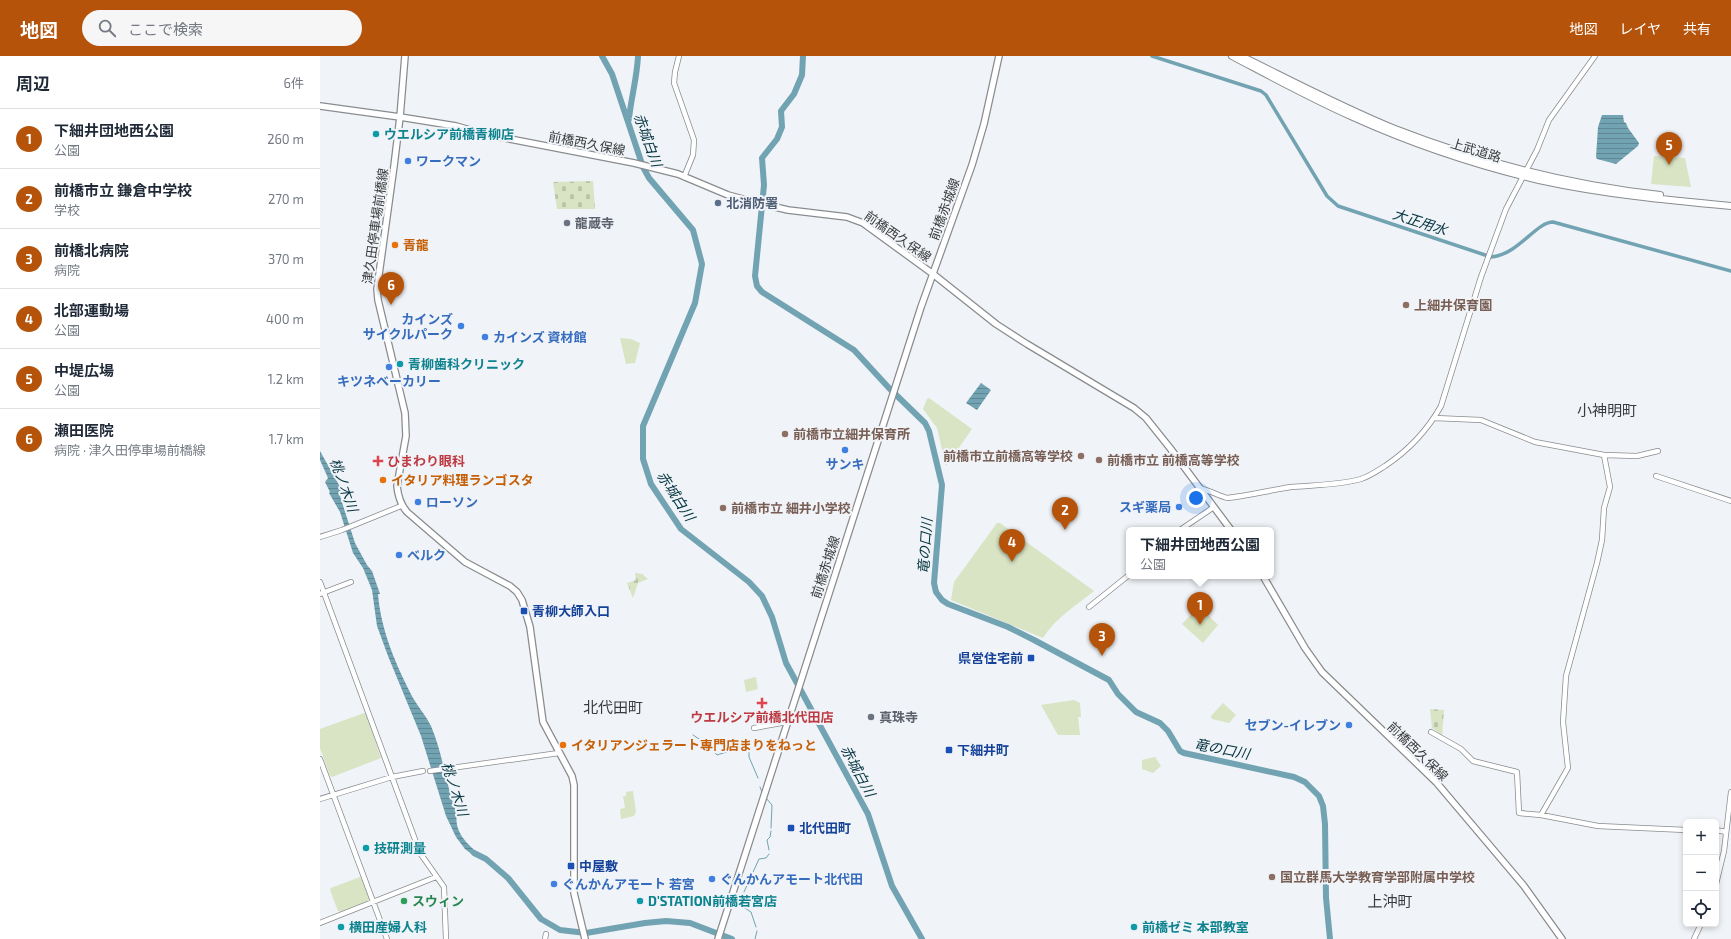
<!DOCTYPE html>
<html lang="ja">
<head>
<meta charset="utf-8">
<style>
  body { margin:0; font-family:"Exo 2","Noto Sans JP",sans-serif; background:#f6f6f7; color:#1f2937 }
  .controls { position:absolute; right:12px; bottom:12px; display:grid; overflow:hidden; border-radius:6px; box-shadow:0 2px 6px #0003 }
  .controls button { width:36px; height:36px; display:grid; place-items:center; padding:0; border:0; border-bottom:1px solid #e0e1e3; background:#fff; color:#1f2937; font:20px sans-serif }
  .you { position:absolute; left:876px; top:442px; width:14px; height:14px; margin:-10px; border:3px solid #fff; border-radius:50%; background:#1a73e8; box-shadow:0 0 0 6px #1a73e833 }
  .badge { display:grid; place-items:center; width:26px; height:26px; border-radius:50%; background:#b45309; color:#fff; font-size:13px; font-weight:700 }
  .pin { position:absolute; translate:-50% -33px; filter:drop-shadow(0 1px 2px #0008) }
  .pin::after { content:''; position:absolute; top:21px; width:14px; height:12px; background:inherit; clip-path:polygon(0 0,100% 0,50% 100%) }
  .popup { position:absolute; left:806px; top:471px; width:148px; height:52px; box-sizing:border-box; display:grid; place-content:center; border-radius:6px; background:#fff; filter:drop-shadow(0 1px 3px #0005); font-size:13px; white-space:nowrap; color:#747a83 }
  .popup b { font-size:15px; color:#1f2937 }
  .popup::after { content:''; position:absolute; left:50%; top:100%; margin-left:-8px; border:8px solid transparent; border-top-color:#fff }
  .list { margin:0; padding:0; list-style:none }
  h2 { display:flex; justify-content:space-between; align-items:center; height:52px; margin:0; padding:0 16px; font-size:17px }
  h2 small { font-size:13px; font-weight:400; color:#747a83 }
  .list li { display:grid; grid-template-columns:26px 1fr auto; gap:12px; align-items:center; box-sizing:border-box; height:60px; padding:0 16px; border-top:1px solid #e0e1e3 }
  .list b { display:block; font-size:15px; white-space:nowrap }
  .list p { margin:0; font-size:13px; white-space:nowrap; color:#747a83 }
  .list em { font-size:13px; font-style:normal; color:#747a83 }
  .icon { flex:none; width:22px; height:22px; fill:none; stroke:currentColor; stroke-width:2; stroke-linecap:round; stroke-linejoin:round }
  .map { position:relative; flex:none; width:1411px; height:883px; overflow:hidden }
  header { display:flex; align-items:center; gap:24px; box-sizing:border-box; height:56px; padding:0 20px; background:#b45309; color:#fff }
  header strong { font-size:19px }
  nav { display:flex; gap:22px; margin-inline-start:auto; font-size:14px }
  .search { width:280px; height:36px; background:#f6f6f7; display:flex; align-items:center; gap:10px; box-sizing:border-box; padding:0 14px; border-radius:22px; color:#747a83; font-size:15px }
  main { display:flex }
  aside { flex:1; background:#fff }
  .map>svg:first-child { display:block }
  .cemetery { fill:url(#cemetery-stones) }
  .green { fill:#d8e4c4 }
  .water { fill:url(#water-rules) }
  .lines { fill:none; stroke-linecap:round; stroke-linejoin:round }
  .stream { stroke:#72a3b3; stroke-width:1 }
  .canal { stroke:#72a3b3; stroke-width:3.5 }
  .river { stroke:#72a3b3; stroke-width:6 }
  .minor-casing { stroke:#898c8f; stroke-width:6 }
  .major-casing { stroke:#898c8f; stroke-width:8 }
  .highway-casing { stroke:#898c8f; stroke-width:8 }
  .minor { stroke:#fff; stroke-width:4.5 }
  .major { stroke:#fff; stroke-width:5.5 }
  .highway { stroke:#fff; stroke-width:6 }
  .culture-dot { fill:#0f9aa8; stroke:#f0f3f7; stroke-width:1.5 }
  .shop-dot { fill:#3f7fe0; stroke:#f0f3f7; stroke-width:1.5 }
  .service-dot { fill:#5c6f8a; stroke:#f0f3f7; stroke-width:1.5 }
  .worship-dot { fill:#6b7280; stroke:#f0f3f7; stroke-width:1.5 }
  .food-dot { fill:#e8710a; stroke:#f0f3f7; stroke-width:1.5 }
  .education-dot { fill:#8d6e63; stroke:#f0f3f7; stroke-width:1.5 }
  .health-dot { fill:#e0444e; stroke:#f0f3f7; stroke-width:1.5 }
  .transit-dot { fill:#1a4fb4; stroke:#f0f3f7; stroke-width:1.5 }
  .leisure-dot { fill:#2e9e5b; stroke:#f0f3f7; stroke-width:1.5 }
  .labels { text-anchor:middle; stroke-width:4; stroke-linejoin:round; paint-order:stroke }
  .culture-label { font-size:13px; font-weight:bold; fill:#0d838f; stroke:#f0f3f7; text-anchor:start }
  .street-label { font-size:13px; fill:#3a3c3d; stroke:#f0f3f7 }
  .shop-label { font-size:13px; font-weight:bold; fill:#366cbe; stroke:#f0f3f7; text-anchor:start }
  .service-label { font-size:13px; font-weight:bold; fill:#4e5e75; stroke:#f0f3f7; text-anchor:start }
  .worship-label { font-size:13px; font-weight:bold; fill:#5b616d; stroke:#f0f3f7; text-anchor:start }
  .food-label { font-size:13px; font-weight:bold; fill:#c56008; stroke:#f0f3f7; text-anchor:start }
  .education-label { font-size:13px; font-weight:bold; fill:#785e54; stroke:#f0f3f7; text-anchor:start }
  .health-label { font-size:13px; font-weight:bold; fill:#be3a42; stroke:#f0f3f7; text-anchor:start }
  .transit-label { font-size:13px; font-weight:bold; fill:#164399; stroke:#f0f3f7; text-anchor:start }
  .leisure-label { font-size:13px; font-weight:bold; fill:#27864d; stroke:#f0f3f7; text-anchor:start }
  .water-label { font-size:14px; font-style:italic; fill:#033440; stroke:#f0f3f7 }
  .quarter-label { font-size:15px; fill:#393c3f; stroke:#f0f3f7 }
</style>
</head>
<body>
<header>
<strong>地図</strong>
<div class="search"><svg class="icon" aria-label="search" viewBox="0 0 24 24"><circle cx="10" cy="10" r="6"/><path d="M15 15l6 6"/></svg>ここで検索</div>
<nav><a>地図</a><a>レイヤ</a><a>共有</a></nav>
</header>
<main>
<aside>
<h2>周辺<small>6件</small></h2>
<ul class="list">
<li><span class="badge">1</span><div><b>下細井団地西公園</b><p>公園</p></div><em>260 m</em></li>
<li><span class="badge">2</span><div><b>前橋市立 鎌倉中学校</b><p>学校</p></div><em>270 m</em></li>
<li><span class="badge">3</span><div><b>前橋北病院</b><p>病院</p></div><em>370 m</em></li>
<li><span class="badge">4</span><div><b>北部運動場</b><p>公園</p></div><em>400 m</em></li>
<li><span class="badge">5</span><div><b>中堤広場</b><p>公園</p></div><em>1.2 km</em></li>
<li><span class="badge">6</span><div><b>瀬田医院</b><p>病院 · 津久田停車場前橋線</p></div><em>1.7 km</em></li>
</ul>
</aside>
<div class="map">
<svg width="1411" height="883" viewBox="0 0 1411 883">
  <defs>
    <pattern id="cemetery-stones" width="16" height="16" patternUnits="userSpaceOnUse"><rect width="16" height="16" fill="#d8e4c4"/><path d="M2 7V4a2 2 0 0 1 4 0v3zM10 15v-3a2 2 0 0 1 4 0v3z" fill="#bac4a9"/></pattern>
    <pattern id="water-rules" width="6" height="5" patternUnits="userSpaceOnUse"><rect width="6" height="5" fill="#72a3b3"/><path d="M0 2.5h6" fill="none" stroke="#5f8693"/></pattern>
  </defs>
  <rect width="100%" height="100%" fill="#f0f3f7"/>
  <path class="cemetery" d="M273,125l2,28h-38l-4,-27z
    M315,517l7,1 6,5 -10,4 -5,15 -6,-15 9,-3z
    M1110,653l14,1 -2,25 -10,-7z"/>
  <path class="green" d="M1334,100l31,2 6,29 -40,-3z
    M300,282l11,1 9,4 -5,20 -9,1z
    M609,342l43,31 -26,37 -9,-38 -14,-19 4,-10z
    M677,467h3l94,68c-17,14 -39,27 -51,47l-92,-38 3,-18z
    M879,550l19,19 -15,18 -21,-19z
    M436,621l2,12 -12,3 -2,-12z
    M754,644l6,3 1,14h-3l2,18h-22l-17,-30z
    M903,647l13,12 -7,8 -17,-4 -1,-3z
    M44,657l2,1 15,44 -49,19 -2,-1 -10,-28v-19z
    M835,701l6,9 -8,7 -11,-4v-9z
    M313,735l3,21 -2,4 -13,3 -1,-10 5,-1 -2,-12h3v-4z
    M40,821l2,1 8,21 -1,2 -28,11 -3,-1 -8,-21 1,-2z"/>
  <path class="water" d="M1282,59h21l1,7 2,1 2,5 11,15 -1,3 -22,18 -19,-5 -1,-2 2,-30z
    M661,327l10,7 -14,20 -11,-7z
    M0,395l19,34 3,2 1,5 -3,4 15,47 12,22 5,6 8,23h-2c3,37 18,71 35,104 6,10 13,18 18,28 12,28 15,60 26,88 -4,20 15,35 30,45l-13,-3 -9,-7 -9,-12 -10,-21 -25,-80 -33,-80 -11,-30 -5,-36 -9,-22 -10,-15 -13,-41 -11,-19 1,-1 -5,-10 3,-4 -8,-18z"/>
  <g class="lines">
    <path class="stream" d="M373,679l17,11 7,9 19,-6h13v8l9,21
      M440,731l2,5
      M446,742l6,7 -1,23
      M449,794l-2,-10 3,-3 1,-6
      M424,836l15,-33 7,-1 3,-4
      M423,840l-3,9 11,7 5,15
      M435,883l2,-8"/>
    <path class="canal" d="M832,0l109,35 5,4 61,101 11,10 153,51c27,-2 45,-35 62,-35l178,49"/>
    <path class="river" d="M282,0l10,18 31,93 6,11 44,52 9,34 -7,39 -52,123v33l8,25 30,45 68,53 13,14 10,21 14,46 82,151 24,72 30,53
      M483,0l-1,19 -8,19 -13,17 1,16 -5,12 -15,19 2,27 -9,91 2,10 5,6 92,58 35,38 36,35 4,8 13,54 -8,98 2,9 6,8 6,4 60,23 26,13 75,40 9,14 18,18 24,11 8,8 12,20 4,2 110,24 11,5 14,14 4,10 2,18 1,74 4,41
      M309,63c2,-21 8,-41 9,-63
      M154,797l12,6 22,19 33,41 19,11 26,3 59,-10 21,-2 24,2 42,16"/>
    <defs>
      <path id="minor" d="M359,0l-4,16 -1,11 20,57 -1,15 -9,22
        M1114,362l47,2 54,22 69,13 33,1 21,-5
        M1336,420l75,25
        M878,432c11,2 19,7 29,10 22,-2 43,-8 64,-11 21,-2 50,-2 70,-8 9,-3 16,-8 24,-13 24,-16 42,-35 56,-60l40,-129 25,-68 31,-59 12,-30 46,-64
        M860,474l34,-23
        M0,481l22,-7 59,-24
        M0,526l100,271 24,34 2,52
        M0,538l31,-12
        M769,551l40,-32
        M434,672l33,-6
        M1111,676l30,17 12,12 44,11 2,41 22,2 57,11 88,4
        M0,703l67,180
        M110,715l129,-18
        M0,743l72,-22 31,-6
        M1221,759l27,-47 -5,-46 3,-46 31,-113 5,-23 2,-32 6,-21 -6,-32
        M1396,774l10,2
        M1396,828l8,-33 7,-59
        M0,867l116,-46
        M225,883l1,-5
        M1374,883l7,-15"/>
      <path id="major" d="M85,0l-5,61 -6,49 -17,123 1,11 27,113 1,23 -9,50c1,10 3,18 10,26l58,50 45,24 7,6 5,8 8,27 13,95 29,54 2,9v108l11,46
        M0,50l80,11 56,9 28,8 150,29 44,11 50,21 30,8 30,7 59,7 16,6 70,51 63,50 31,20 107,64 12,10 24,30 61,82
        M943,520l42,72 17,24 114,110 88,104 38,53
        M398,883l203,-632 51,-142 12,-41 15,-68"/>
      <path id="highway" d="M912,0c40,21 80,43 121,61 60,27 123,48 186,63 64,14 128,20 192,26
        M921,0c51,25 102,52 154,73 85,33 174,56 265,66"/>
    </defs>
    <use href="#minor" class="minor-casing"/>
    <use href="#major" class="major-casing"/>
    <use href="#highway" class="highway-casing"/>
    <use href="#minor" class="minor"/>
    <use href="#major" class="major"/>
    <use href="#highway" class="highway"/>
  </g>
  <g class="culture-dot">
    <circle cx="56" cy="78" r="4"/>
    <circle cx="80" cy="308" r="4"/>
    <circle cx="46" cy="792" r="4"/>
    <circle cx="320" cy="845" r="4"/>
    <circle cx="21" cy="871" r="4"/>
    <circle cx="814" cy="871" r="4"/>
  </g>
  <g class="shop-dot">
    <circle cx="88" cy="105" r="4"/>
    <circle cx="141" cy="270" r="4"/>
    <circle cx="165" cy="281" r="4"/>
    <circle cx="69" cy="311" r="4"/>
    <circle cx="525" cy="394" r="4"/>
    <circle cx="98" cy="446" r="4"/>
    <circle cx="859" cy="451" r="4"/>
    <circle cx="79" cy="499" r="4"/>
    <circle cx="1029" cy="669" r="4"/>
    <circle cx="392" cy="823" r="4"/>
    <circle cx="234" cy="828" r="4"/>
  </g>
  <circle class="service-dot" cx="398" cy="147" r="4"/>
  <g class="worship-dot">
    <circle cx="247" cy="167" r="4"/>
    <circle cx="551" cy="661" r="4"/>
  </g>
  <g class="food-dot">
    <circle cx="75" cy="189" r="4"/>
    <circle cx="63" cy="424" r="4"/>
    <circle cx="243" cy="689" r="4"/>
  </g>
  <g class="education-dot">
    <circle cx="1086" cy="249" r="4"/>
    <circle cx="465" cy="378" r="4"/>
    <circle cx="761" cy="400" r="4"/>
    <circle cx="779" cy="404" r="4"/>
    <circle cx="403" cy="452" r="4"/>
    <circle cx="952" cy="821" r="4"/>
  </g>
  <g class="health-dot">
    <path d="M56 399h4v4h4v4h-4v4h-4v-4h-4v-4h4z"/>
    <path d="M440 641h4v4h4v4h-4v4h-4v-4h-4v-4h4z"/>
  </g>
  <g class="transit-dot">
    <rect x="200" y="551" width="8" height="8" rx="2"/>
    <rect x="707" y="598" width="8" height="8" rx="2"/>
    <rect x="625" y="690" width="8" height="8" rx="2"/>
    <rect x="467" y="768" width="8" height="8" rx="2"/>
    <rect x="247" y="806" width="8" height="8" rx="2"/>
  </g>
  <circle class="leisure-dot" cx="84" cy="845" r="4"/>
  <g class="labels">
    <g class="culture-label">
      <text x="64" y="83">ウエルシア前橋青柳店</text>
      <text x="88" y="313">青柳歯科クリニック</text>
      <text x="54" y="797">技研測量</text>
      <text x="328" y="850">D'STATION前橋若宮店</text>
      <text x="29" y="876">横田産婦人科</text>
      <text x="822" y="876">前橋ゼミ 本部教室</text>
    </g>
    <g class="street-label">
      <text transform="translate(267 87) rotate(11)" y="5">前橋西久保線</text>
      <text transform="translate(1156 94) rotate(17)" y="5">上武道路</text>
      <text transform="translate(624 153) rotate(-70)" y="5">前橋赤城線</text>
      <text transform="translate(55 170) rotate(-82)" y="5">津久田停車場前橋線</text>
      <text transform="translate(578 180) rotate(35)" y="5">前橋西久保線</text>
      <text transform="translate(505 511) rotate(-72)" y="5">前橋赤城線</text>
      <text transform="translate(1098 695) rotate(44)" y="5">前橋西久保線</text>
    </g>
    <g class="shop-label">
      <text x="96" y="110">ワークマン</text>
      <text x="133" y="268" text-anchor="end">カインズ<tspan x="133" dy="15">サイクルパーク</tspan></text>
      <text x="173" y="286">カインズ 資材館</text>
      <text x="69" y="330" text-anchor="middle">キツネベーカリー</text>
      <text x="525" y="413" text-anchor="middle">サンキ</text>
      <text x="106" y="451">ローソン</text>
      <text x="851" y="456" text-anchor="end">スギ薬局</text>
      <text x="87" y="504">ベルク</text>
      <text x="1021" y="674" text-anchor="end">セブン-イレブン</text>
      <text x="400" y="828">ぐんかんアモート北代田</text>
      <text x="242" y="833">ぐんかんアモート 若宮</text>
    </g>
    <g class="service-label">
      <text x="406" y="152">北消防署</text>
    </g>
    <g class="worship-label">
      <text x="255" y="172">龍蔵寺</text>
      <text x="559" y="666">真珠寺</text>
    </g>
    <g class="food-label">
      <text x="83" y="194">青龍</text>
      <text x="71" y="429">イタリア料理ランゴスタ</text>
      <text x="251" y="694">イタリアンジェラート専門店まりをねっと</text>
    </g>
    <g class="education-label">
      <text x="1094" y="254">上細井保育園</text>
      <text x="473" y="383">前橋市立細井保育所</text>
      <text x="753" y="405" text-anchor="end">前橋市立前橋高等学校</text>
      <text x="787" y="409">前橋市立 前橋高等学校</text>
      <text x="411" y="457">前橋市立 細井小学校</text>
      <text x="960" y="826">国立群馬大学教育学部附属中学校</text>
    </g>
    <g class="health-label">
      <text x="67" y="410">ひまわり眼科</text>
      <text x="442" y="666" text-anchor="middle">ウエルシア前橋北代田店</text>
    </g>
    <g class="transit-label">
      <text x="212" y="560">青柳大師入口</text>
      <text x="703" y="607" text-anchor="end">県営住宅前</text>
      <text x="637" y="699">下細井町</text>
      <text x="479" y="777">北代田町</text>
      <text x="259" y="815">中屋敷</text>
    </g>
    <g class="leisure-label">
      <text x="92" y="850">スウィン</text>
    </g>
    <g class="water-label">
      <text transform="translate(328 84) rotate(70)" y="5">赤城白川</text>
      <text transform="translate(1100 166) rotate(18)" y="5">大正用水</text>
      <text transform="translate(24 429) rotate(70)" y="5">桃ノ木川</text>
      <text transform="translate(356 440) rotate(57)" y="5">赤城白川</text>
      <text transform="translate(605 490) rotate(-86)" y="5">竜の口川</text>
      <text transform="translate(902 693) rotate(11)" y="5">竜の口川</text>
      <text transform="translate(538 715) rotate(62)" y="5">赤城白川</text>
      <text transform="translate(135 733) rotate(72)" y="5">桃ノ木川</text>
    </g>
    <g class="quarter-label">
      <text x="1287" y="360">小神明町</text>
      <text x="293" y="657">北代田町</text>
      <text x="1070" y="851">上沖町</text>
    </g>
  </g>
</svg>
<div class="controls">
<button>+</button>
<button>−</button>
<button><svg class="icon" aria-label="locate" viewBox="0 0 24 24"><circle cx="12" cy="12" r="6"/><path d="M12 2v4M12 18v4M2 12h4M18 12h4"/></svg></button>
</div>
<div class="you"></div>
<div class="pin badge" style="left:880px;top:569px">1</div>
<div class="popup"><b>下細井団地西公園</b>公園</div>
<div class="pin badge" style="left:745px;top:474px">2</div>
<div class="pin badge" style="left:782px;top:600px">3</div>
<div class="pin badge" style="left:692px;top:506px">4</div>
<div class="pin badge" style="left:1349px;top:109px">5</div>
<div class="pin badge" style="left:71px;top:249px">6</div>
</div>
</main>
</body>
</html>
